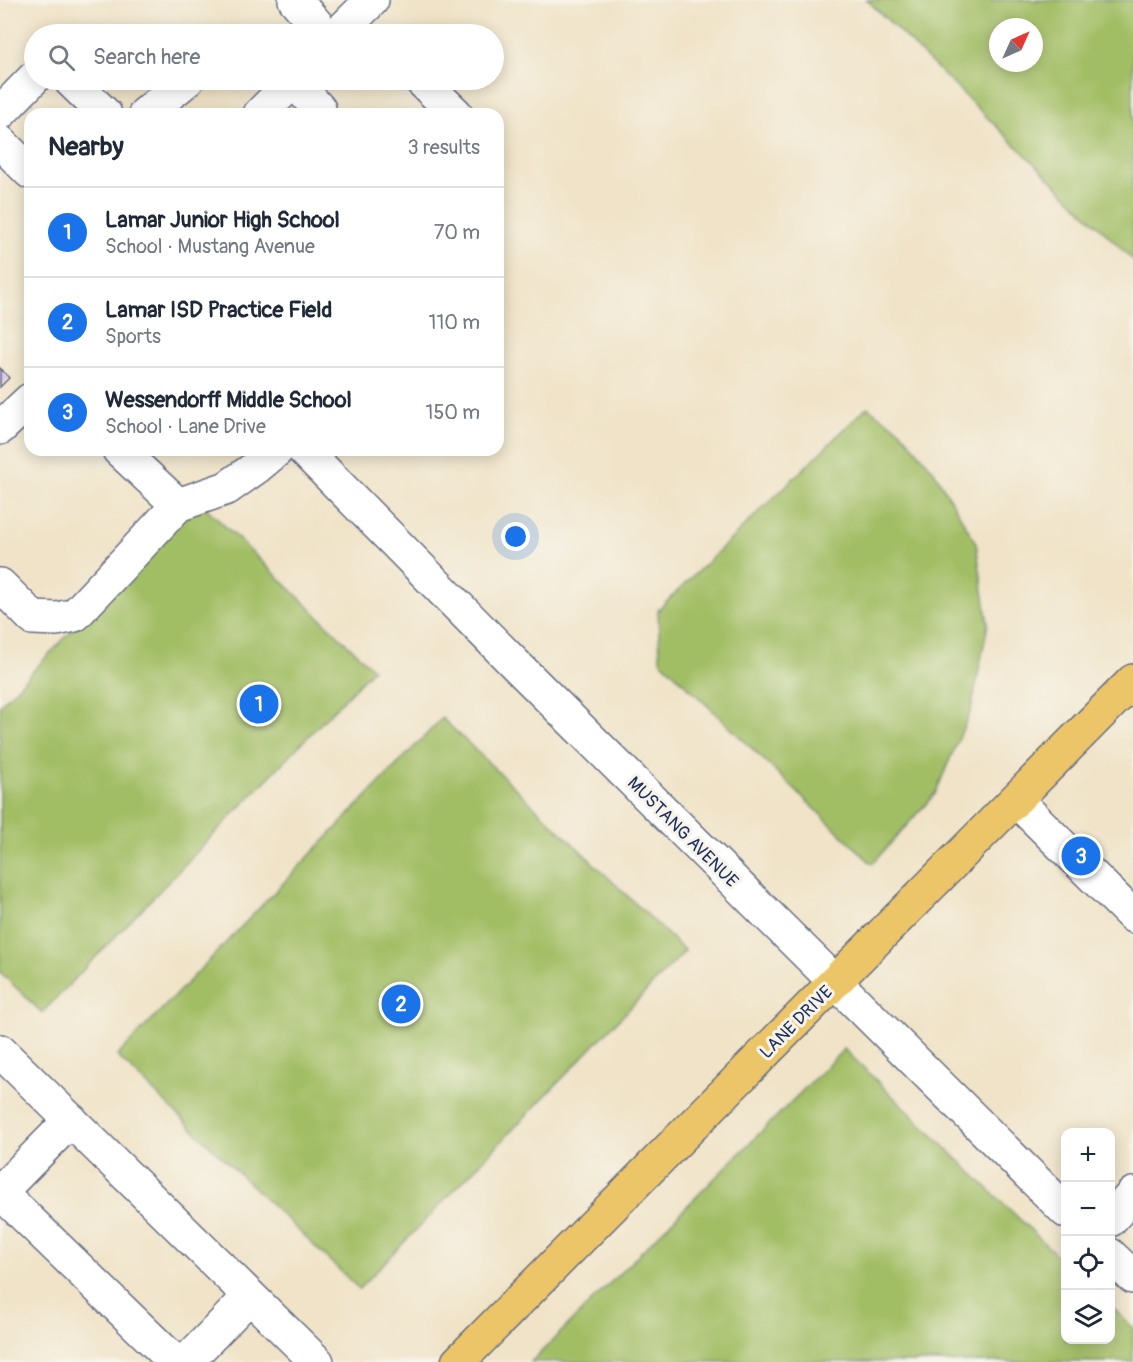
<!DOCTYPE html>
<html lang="en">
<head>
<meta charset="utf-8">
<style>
  body { margin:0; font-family:Pangolin,sans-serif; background:#f6f6f7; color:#1f2937 }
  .controls { position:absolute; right:18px; bottom:18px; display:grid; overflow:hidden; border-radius:12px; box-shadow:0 3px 15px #0003 }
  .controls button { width:54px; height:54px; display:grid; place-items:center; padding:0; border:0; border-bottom:2px solid #e0e1e3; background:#fff; color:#1f2937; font:30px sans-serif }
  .compass { position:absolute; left:989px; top:18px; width:54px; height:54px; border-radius:50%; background:#fff; box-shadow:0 3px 15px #0003; rotate:45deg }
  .you { position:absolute; left:516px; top:537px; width:21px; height:21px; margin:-15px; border:4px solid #fff; border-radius:50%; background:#1a73e8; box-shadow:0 0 0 9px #1a73e833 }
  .badge { display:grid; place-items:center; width:39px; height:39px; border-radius:50%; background:#1a73e8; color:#fff; font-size:20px; font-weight:700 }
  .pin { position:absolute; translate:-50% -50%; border:3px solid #fff; box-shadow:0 2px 6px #0006 }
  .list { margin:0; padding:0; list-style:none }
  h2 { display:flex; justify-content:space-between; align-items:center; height:78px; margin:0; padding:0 24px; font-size:26px }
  h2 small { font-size:20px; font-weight:400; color:#747a83 }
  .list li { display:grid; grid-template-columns:39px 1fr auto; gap:18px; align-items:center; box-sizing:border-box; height:90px; padding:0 24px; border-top:2px solid #e0e1e3 }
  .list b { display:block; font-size:22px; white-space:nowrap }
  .list p { margin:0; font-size:20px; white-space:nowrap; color:#747a83 }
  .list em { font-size:20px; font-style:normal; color:#747a83 }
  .icon { flex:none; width:33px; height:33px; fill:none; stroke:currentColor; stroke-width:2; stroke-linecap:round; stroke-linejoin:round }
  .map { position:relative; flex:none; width:1133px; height:1362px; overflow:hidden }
  .search { position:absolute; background:#fff; box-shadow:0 3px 15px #0003; left:24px; top:24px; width:480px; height:66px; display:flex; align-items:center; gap:15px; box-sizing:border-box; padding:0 21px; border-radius:33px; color:#747a83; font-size:22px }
  .panel { position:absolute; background:#fff; box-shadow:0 3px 15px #0003; left:24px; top:108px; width:480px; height:348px; border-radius:18px }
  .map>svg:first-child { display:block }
  .green { fill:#a2be65; stroke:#5e7662; stroke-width:1.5; fill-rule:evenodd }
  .building { fill:#cab3fa }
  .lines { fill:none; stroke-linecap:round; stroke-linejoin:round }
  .minor-casing { stroke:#666e83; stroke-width:36 }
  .major-casing { stroke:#666e83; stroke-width:36 }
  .minor { stroke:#fff; stroke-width:33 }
  .major { stroke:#edc569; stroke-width:33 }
  .labels { text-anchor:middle; stroke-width:6; stroke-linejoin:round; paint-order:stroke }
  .street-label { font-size:18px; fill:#1b2f5e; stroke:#f7f3e8 }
</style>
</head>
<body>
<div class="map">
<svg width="1133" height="1362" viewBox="0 0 1133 1362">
  <rect width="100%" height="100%" fill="#f7f3e8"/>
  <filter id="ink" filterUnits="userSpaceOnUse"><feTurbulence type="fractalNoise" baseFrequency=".0167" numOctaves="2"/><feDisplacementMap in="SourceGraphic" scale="12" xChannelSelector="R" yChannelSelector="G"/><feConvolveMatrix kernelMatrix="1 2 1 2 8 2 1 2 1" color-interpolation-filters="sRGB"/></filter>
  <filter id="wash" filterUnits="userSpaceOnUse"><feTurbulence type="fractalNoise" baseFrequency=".008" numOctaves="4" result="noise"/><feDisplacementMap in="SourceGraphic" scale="24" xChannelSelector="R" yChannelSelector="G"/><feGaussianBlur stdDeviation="1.35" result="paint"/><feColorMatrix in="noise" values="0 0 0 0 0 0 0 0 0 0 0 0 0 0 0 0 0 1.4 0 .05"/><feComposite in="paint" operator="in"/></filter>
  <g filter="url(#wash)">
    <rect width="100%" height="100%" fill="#f0e3c7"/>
    <path class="green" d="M867,0h266v260zM998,27h36v36h-36z
      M867,407l33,23 34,41 42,72 12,81 -17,86 -36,84 -63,70 -212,-204 -2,-50z
      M198,500l175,169 -331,344 -42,-41v-267z
      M442,718l243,233 -326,338 -242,-233z
      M844,1049l221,214 1,77h44l1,-34 22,22v34h-602z"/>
    <g id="blocks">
      <path class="building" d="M0,368l9,10 -9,9z"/>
    </g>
  </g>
  <g filter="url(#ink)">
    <use href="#blocks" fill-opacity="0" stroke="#666e83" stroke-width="1.5"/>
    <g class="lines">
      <defs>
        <path id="minor" d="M295,0l30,34
          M338,34l34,-34
          M70,80l35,34
          M293,80l26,29v5
          M421,80l35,34
          M0,113l34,-35
          M145,114l42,-34
          M260,114l34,-34
          M0,142l30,30
          M0,428l30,-28
          M119,450l59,55
          M304,450l212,215 550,546
          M0,585l33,33 24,1 18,-4 103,-110 49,-17 31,-22 19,-16
          M1016,800l117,116
          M0,1051l317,311
          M71,1120l-71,72 175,170
          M1110,1220l23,-26
          M1110,1255l23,22
          M186,1362l64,-66"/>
        <path id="major" d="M458,1362l675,-681"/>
      </defs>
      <use href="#minor" class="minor-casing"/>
      <use href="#major" class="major-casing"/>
      <use href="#minor" class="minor"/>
      <use href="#major" class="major"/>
    </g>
  </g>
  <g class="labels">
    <g class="street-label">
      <text transform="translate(683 832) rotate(45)" y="6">MUSTANG AVENUE</text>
      <text transform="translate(796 1022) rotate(-45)" y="6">LANE DRIVE</text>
    </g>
  </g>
</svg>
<div class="controls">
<button>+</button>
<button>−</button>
<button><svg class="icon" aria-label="locate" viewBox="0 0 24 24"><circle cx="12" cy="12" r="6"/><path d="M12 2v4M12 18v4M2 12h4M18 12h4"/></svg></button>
<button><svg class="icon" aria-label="layers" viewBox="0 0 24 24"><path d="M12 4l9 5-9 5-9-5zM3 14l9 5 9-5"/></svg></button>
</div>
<svg class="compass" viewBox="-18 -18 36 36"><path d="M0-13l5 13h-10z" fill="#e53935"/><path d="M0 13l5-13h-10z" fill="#747a83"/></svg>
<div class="you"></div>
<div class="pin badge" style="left:259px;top:704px">1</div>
<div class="pin badge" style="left:401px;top:1004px">2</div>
<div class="pin badge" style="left:1081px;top:856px">3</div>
<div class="search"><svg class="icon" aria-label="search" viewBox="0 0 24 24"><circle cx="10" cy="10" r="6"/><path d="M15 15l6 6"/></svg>Search here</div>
<section class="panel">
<h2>Nearby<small>3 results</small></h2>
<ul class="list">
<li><span class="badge">1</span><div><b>Lamar Junior High School</b><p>School · Mustang Avenue</p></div><em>70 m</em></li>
<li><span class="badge">2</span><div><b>Lamar ISD Practice Field</b><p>Sports</p></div><em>110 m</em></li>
<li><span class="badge">3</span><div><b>Wessendorff Middle School</b><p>School · Lane Drive</p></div><em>150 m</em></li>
</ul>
</section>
</div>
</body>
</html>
